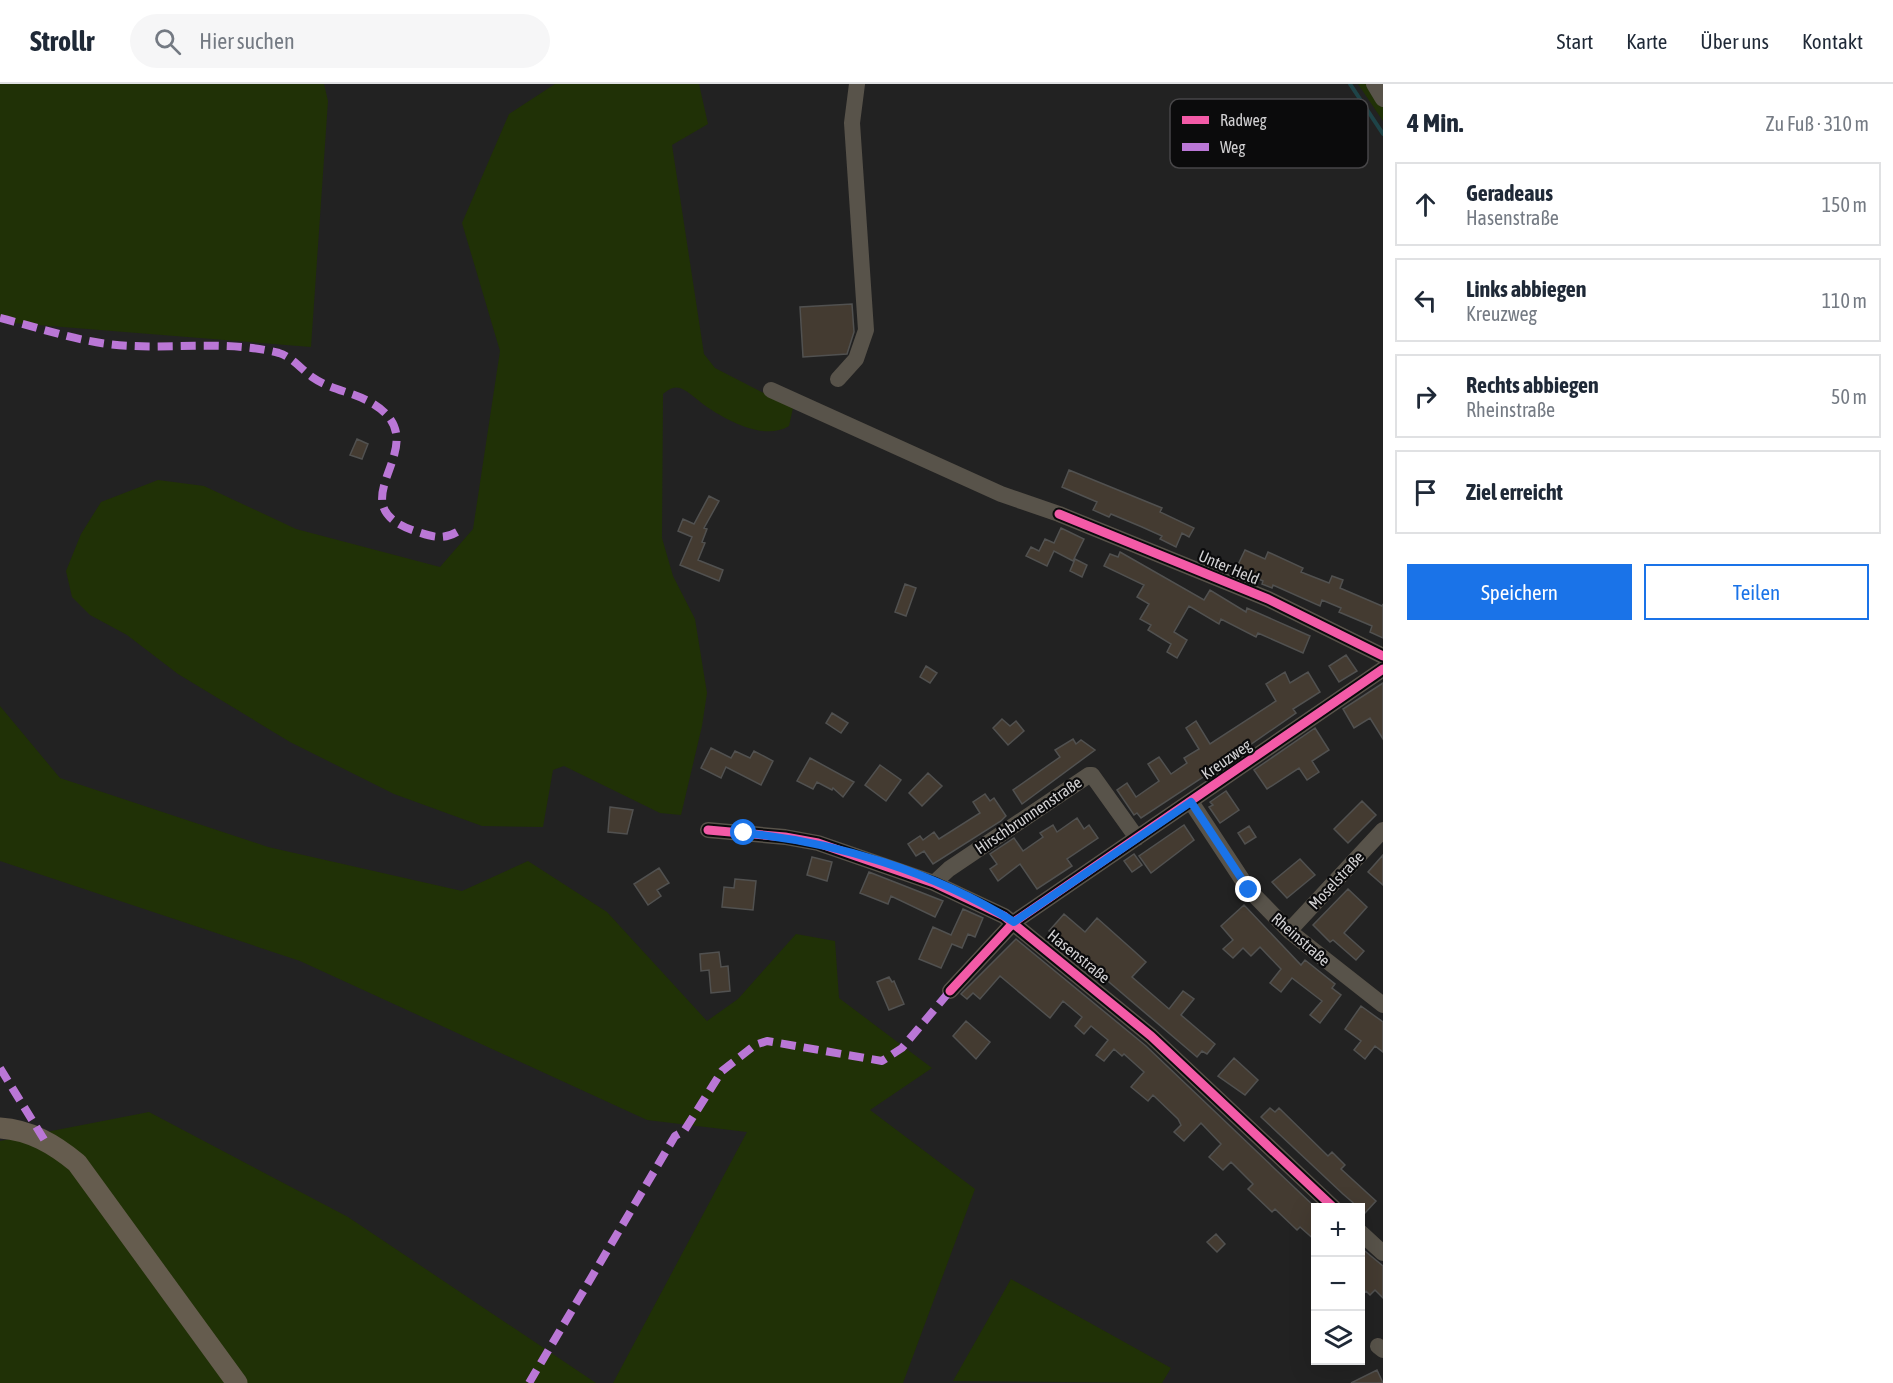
<!DOCTYPE html>
<html lang="de">
<head>
<meta charset="utf-8">
<style>
  body { margin:0; font-family:"Asap Condensed",sans-serif; background:#f6f6f7; color:#1f2937 }
  .controls { position:absolute; right:18px; bottom:18px; display:grid; overflow:hidden; border-radius:0px; box-shadow:0 6px 24px #0002 }
  .controls button { width:54px; height:54px; display:grid; place-items:center; padding:0; border:0; border-bottom:2px solid #e0e1e3; background:#fff; color:#1f2937; font:30px sans-serif }
  .stop { position:absolute; width:18px; height:18px; margin:-14px; border:4px solid #1a73e8; border-radius:50%; background:#fff }
  .stop.end { background:#1a73e8; border-color:#fff; box-shadow:0 2px 6px #0008 }
  .list { margin:0; padding:0; list-style:none }
  h2 { display:flex; justify-content:space-between; align-items:center; height:78px; margin:0; padding:0 24px; font-size:26px }
  h2 small { font-size:20px; font-weight:400; color:#747a83 }
  .list li { display:grid; grid-template-columns:39px 1fr auto; gap:18px; align-items:center; box-sizing:border-box; height:84px; margin:0 12px 12px; padding:0 12px; border:2px solid #e0e1e3; border-radius:0px }
  .list b { display:block; font-size:22px; white-space:nowrap }
  .list p { margin:0; font-size:20px; white-space:nowrap; color:#747a83 }
  .list em { font-size:20px; font-style:normal; color:#747a83 }
  .actions { display:flex; gap:12px; padding:18px 24px }
  .actions a { flex:1; padding:14px 0; border:2px solid #1a73e8; border-radius:0px; text-align:center; font-size:21px; color:#1a73e8 }
  .actions .main { background:#1a73e8; color:#fff }
  .icon { flex:none; width:33px; height:33px; fill:none; stroke:currentColor; stroke-width:2; stroke-linecap:round; stroke-linejoin:round }
  .map { position:relative; flex:none; width:1383px; height:1299px; overflow:hidden }
  header { display:flex; align-items:center; gap:36px; box-sizing:border-box; height:84px; padding:0 30px; background:#fff; border-bottom:2px solid #e0e1e3 }
  header strong { font-size:28px }
  nav { display:flex; gap:33px; margin-inline-start:auto; font-size:21px }
  .search { width:420px; height:54px; background:#f6f6f7; display:flex; align-items:center; gap:15px; box-sizing:border-box; padding:0 21px; border-radius:33px; color:#747a83; font-size:22px }
  main { display:flex }
  aside { flex:1; background:#fff }
  .map>svg:first-child { display:block }
  .green { fill:#203106 }
  .lines { fill:none; stroke-linecap:round; stroke-linejoin:round }
  .stream { stroke:#1e4448; stroke-width:4 }
  .building { fill:#443b31; stroke:#515150; stroke-width:1.5 }
  .minor { stroke:#58534a; stroke-width:16 }
  .major { stroke:#655c4e; stroke-width:21 }
  .quiet { stroke:#ba77d6; stroke-width:8; stroke-dasharray:15 8; stroke-linecap:butt }
  .cycleway-casing { stroke:#0b0b0c; stroke-width:13 }
  .cycleway { stroke:#f35aa7; stroke-width:9 }
  .route { stroke:#1a73e8; stroke-width:8 }
  .labels { text-anchor:middle; stroke-width:4.5; stroke-linejoin:round; paint-order:stroke }
  .street-label { font-size:16px; fill:#d2d1d3; stroke:#0b0b0c }
  .key { fill:#0b0b0c; stroke:#474648; stroke-width:1.5 }
  .key-label { font-size:16px; fill:#d2d1d3 }
</style>
</head>
<body>
<header>
<strong>Strollr</strong>
<div class="search"><svg class="icon" aria-label="search" viewBox="0 0 24 24"><circle cx="10" cy="10" r="6"/><path d="M15 15l6 6"/></svg>Hier suchen</div>
<nav><a>Start</a><a>Karte</a><a>Über uns</a><a>Kontakt</a></nav>
</header>
<main>
<div class="map">
<svg width="1383" height="1299" viewBox="0 0 1383 1299">
  <rect width="100%" height="100%" fill="#222"/>
  <path class="green" d="M0,0h324l4,17 -17,246 -311,-25z
    M555,0h144l9,40 -36,21 32,209 11,14 78,40 -4,18c-24,15 -61,-5 -82,-19 -8,-5 -18,-16 -27,-19 -7,-2 -12,2 -17,6l-1,144 11,38 22,43 12,74 -5,33 -21,89 -21,-2 -96,-47 -11,4 -10,57 -61,-1 -88,-32 -104,-52 -112,-68 -51,-39 -37,-20 -18,-18 -6,-26 15,-37 20,-32 57,-22 46,6 92,43 144,38 33,-38 27,-178 -38,-128 47,-109z
    M1358,0h25v37z
    M0,622l60,72 208,69 194,44 66,-30 79,51 100,109 31,-22 58,-65 39,7 4,57 93,70 -62,42 105,79 -72,194h-290l134,-251 -100,-12 -347,-159 -300,-100z
    M149,1028l199,105 248,166h-596v-242z
    M1011,1195l160,89 -9,15 -209,-2z"/>
  <g class="lines">
    <path class="stream" d="M1350,0l33,50"/>
  </g>
  <path class="building" d="M852,220l2,28 -7,22 -44,3 -3,-50z
    M357,355l11,5 -6,15 -12,-4z
    M1069,386l93,38 -2,4 34,16 -5,9 -7,-4 -6,14 -16,-8 2,-3 -20,-9 -31,-13 -2,3 -16,-7 4,-8 -35,-15z
    M709,412l10,5 -15,27 3,1 -5,13 3,1 -7,17 25,10 -4,11 -39,-16 12,-28 -14,-6 5,-12 11,5z
    M1061,444l23,11 -11,22 -19,-10 -7,15 -21,-10 5,-9 8,4 6,-12 9,4z
    M1245,466l20,9 3,-7 35,16 -2,4 28,11 3,-7 11,4 -3,8 42,18 1,-2v34l-13,-6 2,-6 -33,-14 2,-4 -19,-8 -2,6 -47,-21 -1,3 -10,-4 1,-3 -27,-12z
    M1120,468l84,48 6,-10 36,22 1,-4 63,28 -7,17 -45,-20 -2,4 -35,-18 -2,5 -30,-18 -15,26 13,8 -10,18 -10,-6 4,-8 -23,-14 3,-5 -11,-6 9,-15 -12,-7 7,-12 -40,-19 6,-12 8,3z
    M1075,475l12,6 -5,12 -12,-6z
    M905,500l11,4 -10,28 -11,-4z
    M1346,571l11,16 -18,11 -10,-16z
    M926,582l11,7 -7,10 -10,-6z
    M1285,588l5,11 18,-11 12,20 -27,17 3,4 -82,57 -73,48 -4,-5 -3,2 -17,-25 10,-7 9,14 23,-16 -11,-17 11,-7 12,17 16,-11 -3,-5 15,-9 -13,-21 10,-7 14,23 66,-43 -10,-17z
    M1383,599v56l-13,-21 -16,10 -11,-19z
    M832,629l16,10 -7,10 -15,-10z
    M1002,635l8,7 6,-5 8,10 -16,14 -15,-17z
    M1315,644l14,22 -17,11 7,11 -12,8 -8,-12 -32,21 -13,-19z
    M1073,655l3,5 5,-4 14,10 -73,54 -9,-14 47,-33 -5,-7z
    M711,664l20,10 4,-7 15,7 4,-7 19,10 -12,24 -35,-18 -5,11 -20,-10z
    M810,674l44,24 -11,15 -10,-9 -1,2 -15,-8 -4,7 -16,-8z
    M880,681l21,15 -15,21 -21,-16z
    M928,689l14,13 -20,20 -13,-13z
    M1226,707l13,19 -19,13 -11,-16 4,-2 -3,-3z
    M985,710l5,7 4,-3 12,18 -5,5 -68,43 -9,-13 -8,5 -8,-12 12,-8 3,4 11,-8 5,7 41,-26 -7,-11z
    M1362,717l14,14 -28,28 -14,-14z
    M610,723l23,3 -6,24 -19,-2z
    M1077,734l7,11 5,-4 9,13 -31,21 5,7 -35,23 -17,-25 -22,17 -8,-12 7,-5 -7,-10 24,-16 9,13 20,-14 -3,-4 13,-8 4,7z
    M1184,741l10,15 -43,33 -12,-17z
    M1249,742l7,11 -11,7 -7,-11z
    M1134,770l8,11 -10,7 -8,-11z
    M1383,771v30l-15,-13z
    M812,773l20,5 -5,19 -20,-6z
    M1300,775l15,16 -28,23 -15,-16z
    M659,784l10,15 -12,7 4,6 -13,9 -14,-21z
    M869,788l74,29 -8,16 -44,-21 -3,8 -28,-11z
    M735,795l21,2 -3,29 -31,-3 2,-20 10,1z
    M1348,805l19,18 -23,26 20,18 -8,9 -23,-20 -3,2 -17,-17z
    M1244,821l57,60 4,-5 30,24 -3,4 9,7 -21,28 -10,-8 12,-14 -30,-23 -11,14 -11,-9 11,-14 -21,-22 -9,9 -8,-8 -10,10 -10,-9 10,-9 -12,-14z
    M963,825l20,9 -8,19 -7,-3 -6,14 -10,-4 -11,24 -22,-9 14,-32 18,8z
    M1064,830l21,18 12,-14 37,33 12,11 -14,15 37,32 14,-18 11,8 -13,16 34,29 -8,10 -5,-3 -5,6 -148,-126z
    M1016,855l130,107 170,162v33l-16,-14 -3,3 -22,-21 -3,3 -24,-23 5,-5 -22,-22 -8,8 -14,-13 12,-13 -20,-21 -17,18 -10,-9 7,-7 -3,-6 -25,-24 -5,6 -17,-14 13,-15 -20,-18 -2,2 -8,-7 -10,12 -8,-6 12,-15 -17,-14 -7,8 -9,-8 7,-9 -19,-16 -13,17 -50,-42 -20,23 -7,-6 -6,6 -6,-5z
    M719,868l2,15 7,-1 2,25 -19,2 -2,-23 -8,1 -1,-17z
    M889,893l3,5 2,-1 10,23 -15,6 -12,-28z
    M1361,922l22,16v30l-8,-6 -10,13 -11,-9 7,-9 -16,-12z
    M966,937l24,21 -14,17 -23,-23z
    M1234,974l24,22 -13,15 -27,-19z
    M1270,1024l5,4 4,-4 49,48 4,-4 13,13 -4,4 35,32 -11,12 -22,-19 -82,-77z
    M1216,1150l9,10 -8,8 -10,-10z
    M1360,1163l23,19v32l-8,-8 -5,5 -4,-4 -6,7z
    M1377,1286l6,13h-32z"/>
  <g class="lines">
    <path class="minor" d="M1374,0l9,15
      M838,295l18,-20 10,-29 -14,-207 5,-39
      M771,306l230,104 58,20 209,85 115,57
      M1191,718l58,88 40,41 94,74
      M708,746l77,7 33,6 116,40 70,33 147,120 183,172
      M934,799l15,-14 140,-94h3l45,63
      M1289,847l94,-101
      M950,907l64,-69 369,-253
      M1360,1148l23,21
      M1378,1262l5,4"/>
    <path class="major" d="M0,1044c30,2 54,16 77,35l160,220"/>
    <path class="quiet" d="M0,234c45,11 87,27 133,28 48,2 99,-5 146,7 13,4 22,16 33,24 17,12 40,15 58,25 75,42 -42,102 48,130 15,5 25,8 39,0
      M0,984l45,73
      M529,1299l146,-247 9,-5 38,-60 33,-26 12,-4 115,20 20,-13 48,-57"/>
    <defs>
      <path id="cycleway" d="M1059,430l209,85 115,57
        M708,746l77,7 33,6 116,40 70,33 147,120 183,172
        M950,907l64,-69 369,-253"/>
    </defs>
    <use href="#cycleway" class="cycleway-casing"/>
    <use href="#cycleway" class="cycleway"/>
  </g>
  <g class="lines">
    <path class="route" d="M744,749c92,9 190,39 270,89l177,-120 58,88"/>
  </g>
  <g class="labels">
    <g class="street-label">
      <text transform="translate(1229 483) rotate(23)" y="6">Unter Held</text>
      <text transform="translate(1226 675) rotate(-35)" y="6">Kreuzweg</text>
      <text transform="translate(1028 731) rotate(-34)" y="6">Hirschbrunnenstraße</text>
      <text transform="translate(1336 796) rotate(-47)" y="6">Moselstraße</text>
      <text transform="translate(1301 855) rotate(41)" y="6">Rheinstraße</text>
      <text transform="translate(1079 872) rotate(39)" y="6">Hasenstraße</text>
    </g>
  </g>
  <rect x="1170" y="15" width="198" height="69" rx="9" class="key"/>
  <rect x="1182" y="32" width="27" height="8" fill="#f35aa7"/>
  <rect x="1182" y="59" width="27" height="8" fill="#ba77d6"/>
  <g class="key-label">
    <text x="1220" y="42">Radweg</text>
    <text x="1220" y="69">Weg</text>
  </g>
</svg>
<div class="controls">
<button>+</button>
<button>−</button>
<button><svg class="icon" aria-label="layers" viewBox="0 0 24 24"><path d="M12 4l9 5-9 5-9-5zM3 14l9 5 9-5"/></svg></button>
</div>
<div class="stop" style="left:744px;top:749px"></div>
<div class="stop end" style="left:1249px;top:806px"></div>
</div>
<aside>
<h2>4 Min.<small>Zu Fuß · 310 m</small></h2>
<ul class="list">
<li><svg class="icon" aria-label="ahead" viewBox="0 0 24 24"><path d="M12 20V5M6 11l6-6 6 6"/></svg><div><b>Geradeaus</b><p>Hasenstraße</p></div><em>150 m</em></li>
<li><svg class="icon" aria-label="left" viewBox="0 0 24 24"><path d="M17 20v-9H6M10 6l-5 5 5 5"/></svg><div><b>Links abbiegen</b><p>Kreuzweg</p></div><em>110 m</em></li>
<li><svg class="icon" aria-label="right" viewBox="0 0 24 24"><path d="M7 20v-9h11M14 6l5 5-5 5"/></svg><div><b>Rechts abbiegen</b><p>Rheinstraße</p></div><em>50 m</em></li>
<li><svg class="icon" aria-label="arrive" viewBox="0 0 24 24"><path d="M6 21V4h12l-3 4 3 4H6"/></svg><div><b>Ziel erreicht</b></div></li>
</ul>
<div class="actions"><a class="main">Speichern</a><a>Teilen</a></div>
</aside>
</main>
</body>
</html>
